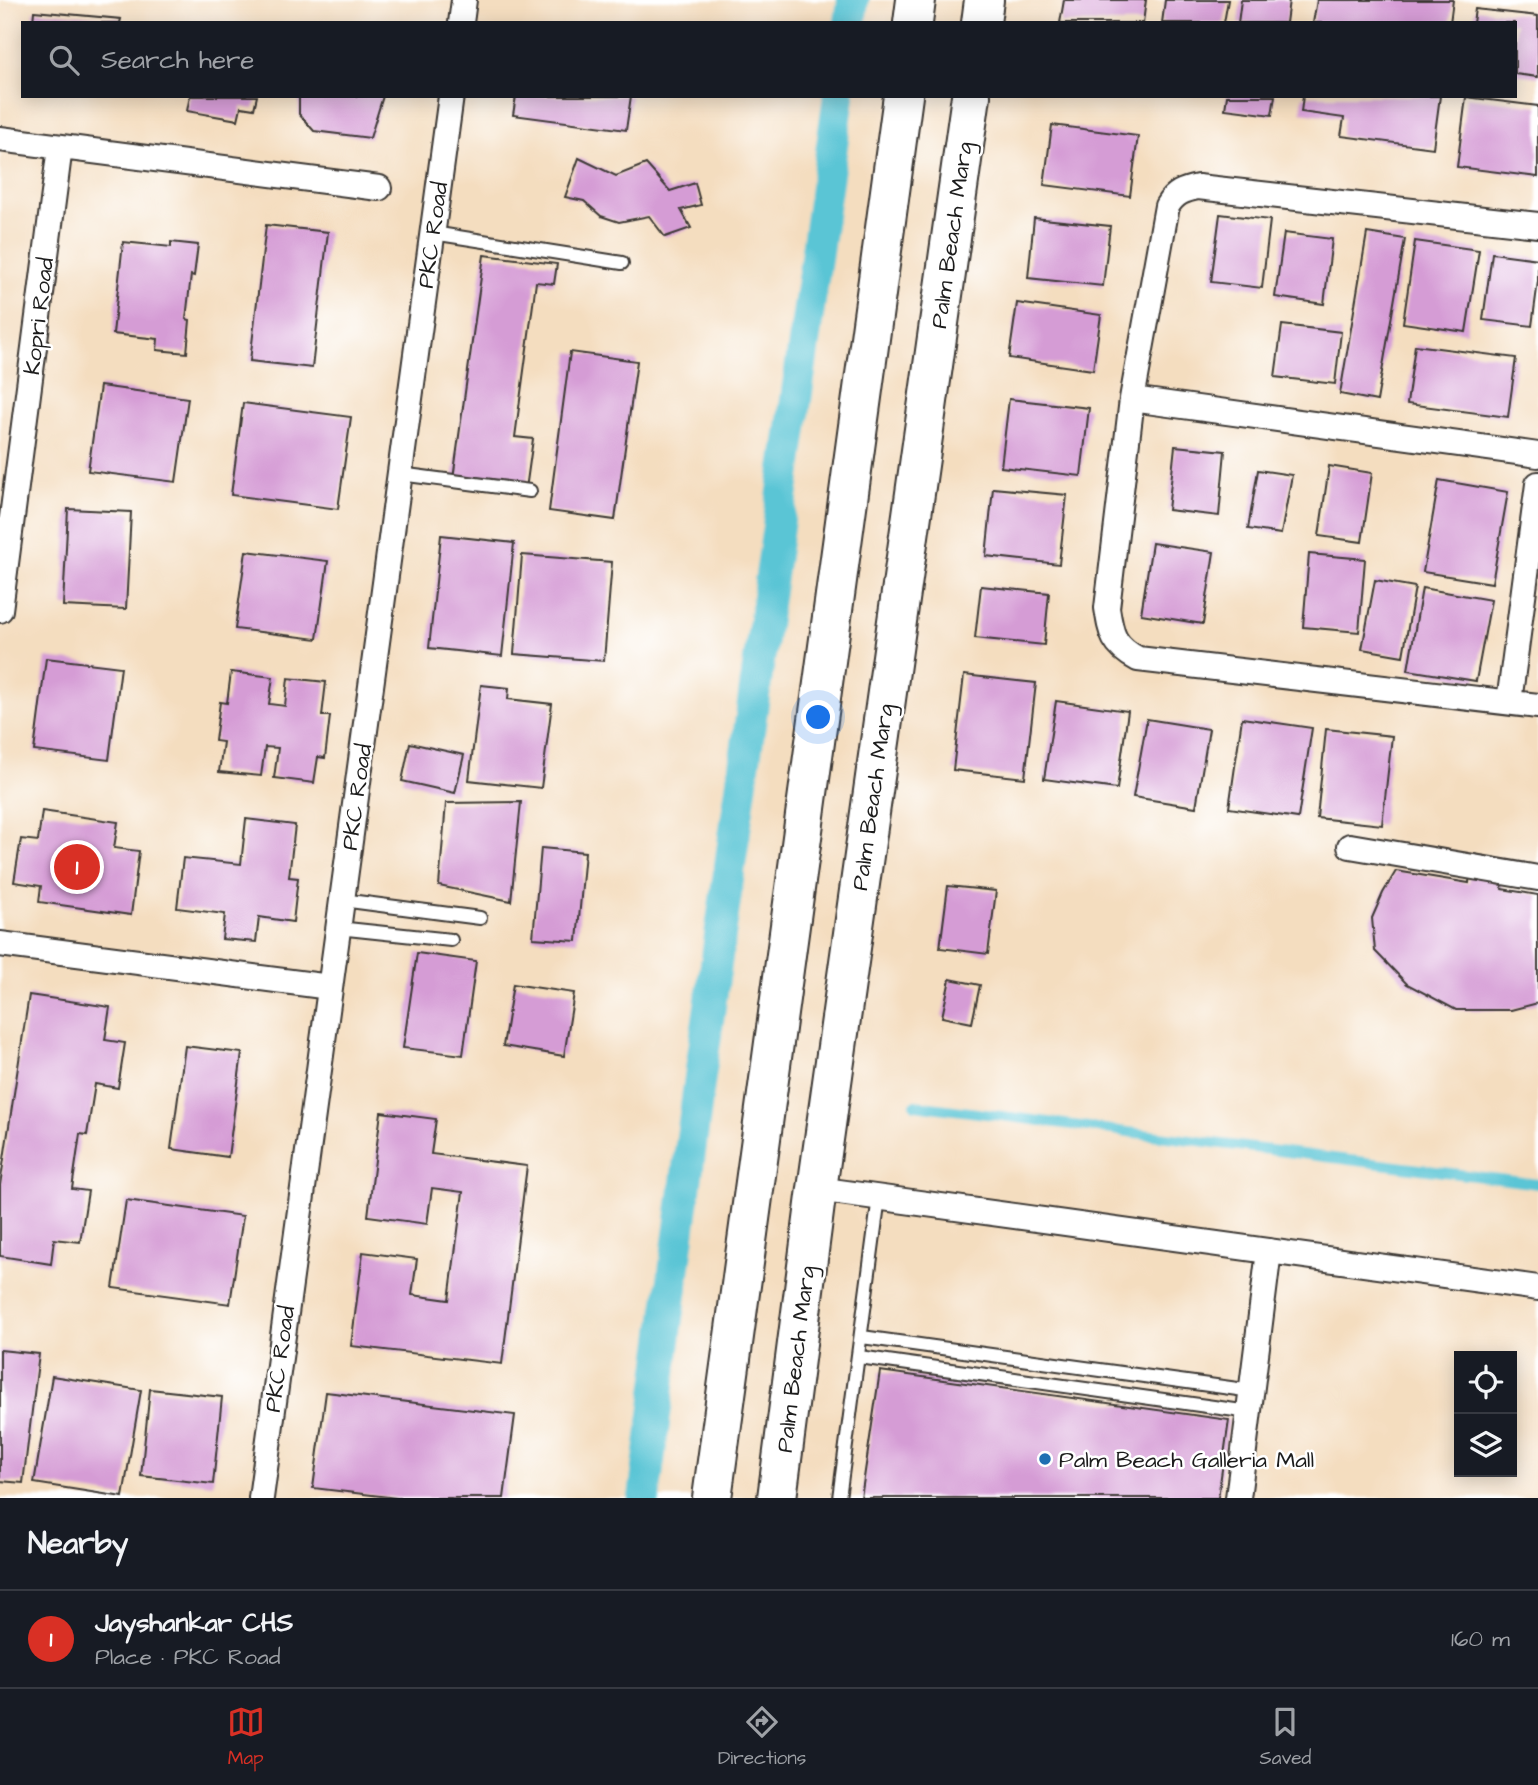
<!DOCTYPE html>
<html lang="en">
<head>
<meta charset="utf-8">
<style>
  body { margin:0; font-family:"Architects Daughter",sans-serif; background:#20242c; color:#f1f3f6 }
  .controls { position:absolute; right:21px; bottom:21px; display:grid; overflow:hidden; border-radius:0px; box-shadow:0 4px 18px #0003 }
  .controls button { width:63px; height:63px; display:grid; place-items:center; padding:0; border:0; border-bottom:2px solid #363941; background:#171b24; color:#f1f3f6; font:35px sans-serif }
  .you { position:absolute; left:819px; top:718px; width:24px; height:24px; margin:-18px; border:5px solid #fff; border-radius:50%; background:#1a73e8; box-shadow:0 0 0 10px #1a73e833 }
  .badge { display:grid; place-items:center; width:46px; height:46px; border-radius:50%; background:#d93025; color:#fff; font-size:23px; font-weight:700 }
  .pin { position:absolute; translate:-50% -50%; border:4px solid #fff; box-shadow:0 2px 7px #0006 }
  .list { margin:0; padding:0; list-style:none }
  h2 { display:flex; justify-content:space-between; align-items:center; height:91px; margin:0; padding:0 28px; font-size:30px }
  h2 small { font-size:23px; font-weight:400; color:#9ea1a6 }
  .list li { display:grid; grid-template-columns:46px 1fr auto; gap:21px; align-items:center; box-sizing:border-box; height:98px; padding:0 28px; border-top:2px solid #363941 }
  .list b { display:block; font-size:26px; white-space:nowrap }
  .list p { margin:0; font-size:23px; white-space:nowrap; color:#9ea1a6 }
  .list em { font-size:23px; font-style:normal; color:#9ea1a6 }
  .icon { flex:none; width:38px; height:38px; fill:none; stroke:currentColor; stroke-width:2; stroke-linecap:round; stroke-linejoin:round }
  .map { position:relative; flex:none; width:1538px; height:1498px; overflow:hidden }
  .search { position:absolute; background:#171b24; box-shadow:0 4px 18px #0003; left:21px; right:21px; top:21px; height:77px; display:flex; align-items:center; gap:18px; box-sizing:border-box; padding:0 24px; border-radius:0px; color:#9ea1a6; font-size:26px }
  .sheet { height:189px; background:#171b24 }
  nav { display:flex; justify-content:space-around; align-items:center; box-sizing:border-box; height:98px; border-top:2px solid #363941; background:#171b24; font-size:19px; color:#9ea1a6 }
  nav a { display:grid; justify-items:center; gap:4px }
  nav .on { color:#d93025 }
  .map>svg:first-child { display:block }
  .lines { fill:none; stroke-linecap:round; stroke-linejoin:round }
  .stream { stroke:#5ac5d5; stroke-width:10 }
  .canal { stroke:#5ac5d5; stroke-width:32 }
  .building { fill:#d59cd5 }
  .service-casing { stroke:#3c3934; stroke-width:16 }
  .minor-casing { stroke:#3c3934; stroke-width:28 }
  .primary-casing { stroke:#3c3934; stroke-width:42 }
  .service { stroke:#fff; stroke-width:12 }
  .minor { stroke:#fff; stroke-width:24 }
  .primary { stroke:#fff; stroke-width:38 }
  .poi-dot { fill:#1f6fb2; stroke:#fff; stroke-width:2.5 }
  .labels { text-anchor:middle; stroke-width:5; stroke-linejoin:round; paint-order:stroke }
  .street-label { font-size:23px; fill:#1c1c1c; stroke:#fff }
  .poi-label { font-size:23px; fill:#1c1c1c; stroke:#fff; text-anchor:start }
</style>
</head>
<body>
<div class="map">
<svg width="1538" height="1498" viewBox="0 0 1538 1498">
  <rect width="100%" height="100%" fill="#fff"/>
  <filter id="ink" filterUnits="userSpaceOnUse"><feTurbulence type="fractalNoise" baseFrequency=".0143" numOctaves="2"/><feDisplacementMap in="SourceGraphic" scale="14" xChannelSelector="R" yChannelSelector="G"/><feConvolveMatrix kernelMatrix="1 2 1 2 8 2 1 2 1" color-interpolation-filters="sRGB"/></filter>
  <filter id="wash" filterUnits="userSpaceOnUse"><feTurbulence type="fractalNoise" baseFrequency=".00686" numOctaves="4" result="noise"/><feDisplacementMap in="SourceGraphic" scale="28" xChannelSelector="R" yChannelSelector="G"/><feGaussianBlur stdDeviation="1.57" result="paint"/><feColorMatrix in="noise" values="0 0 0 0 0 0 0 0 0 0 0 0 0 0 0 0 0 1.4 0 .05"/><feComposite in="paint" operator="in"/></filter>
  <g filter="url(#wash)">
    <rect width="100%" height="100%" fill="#f4ddbf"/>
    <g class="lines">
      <path class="stream" d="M915,1105l623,79"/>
      <path class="canal" d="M850,23l3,-23
        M644,1498l56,-421 139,-981"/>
    </g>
    <g id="blocks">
      <path class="building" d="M1064,0h82l-3,23h-83z
        M1165,0h63l-4,23h-62z
        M1241,0h48l-3,23h-48z
        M1317,0h136l-3,23h-137z
        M1475,9l63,7v61l-23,-3v-51h-42z
        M34,11l87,8 -1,4h-87z
        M190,96h67l-3,13 -13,-2 -3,13 -51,-9z
        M299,96h84l-13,42 -56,-7 -15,-17z
        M516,96h115l-5,34 -113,-15z
        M1227,96h48l-3,19 -47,-6z
        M1303,96h137l-7,52 -92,-12 3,-18 -43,-6z
        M1466,97l72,9v71l-81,-10z
        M1052,125l86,11 -8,60 -86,-11z
        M579,158l37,18 30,-12 24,27 25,-8 6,22 -20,5 10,18 -26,9 -16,-21 -30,6 -18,-6 -17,-15 -19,-4z
        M1220,214l50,6 -8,68 -51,-6z
        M1034,218l76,8 -7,60 -75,-8z
        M266,225l62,7 -16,136 -62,-7z
        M1284,233l48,6 -8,65 -49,-7z
        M1367,233l38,6 -28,162 -37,-7z
        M1415,241l64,9 -13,82 -63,-9z
        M123,242l48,5v-5l27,3 -4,31 -3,-1 -5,44 4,1 -3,33 -30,-3 1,-11 -45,-5z
        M1492,253l46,6v22l-6,45 -49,-6z
        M484,255l73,9 -3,20 -18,-2 -21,155 18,2 -7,50 -73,-10z
        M1017,303l84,12 -8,55 -84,-12z
        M1282,325l59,7 -6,52 -60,-7z
        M1415,345l101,13 -8,59 -101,-13z
        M570,352l67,9 -22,159 -66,-9z
        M100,386l88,12 -12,84 -88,-11z
        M1009,399l80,9 -8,68 -80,-9z
        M243,403l108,14 -13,92 -107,-14z
        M1175,446l50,5 -6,65 -51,-6z
        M1329,466l43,7 -10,69 -43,-6z
        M1258,470l34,5 -11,59 -33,-5z
        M1439,480l69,12 -16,91 -69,-11z
        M993,488l74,7 -8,69 -73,-8z
        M68,509l63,3 -5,97 -63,-3z
        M441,535l73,8 -12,113 -73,-8z
        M1152,543l62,9 -11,72 -62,-10z
        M246,551l82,10 -11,78 -82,-10z
        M1309,554l56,5 -6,73 -56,-5z
        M522,555l90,7 -8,99 -90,-7z
        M1375,580l40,7 -12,69 -41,-7z
        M981,586l68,7 -5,52 -69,-7z
        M1422,588l69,12 -15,81 -68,-11z
        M46,658l75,9 -12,93 -75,-9z
        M231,672l42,5 -4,27 16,2 3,-28 38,4 -4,34h8l-5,42 -7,-1 -4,26 -40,-5 4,-30 -13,-1 -4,29 -42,-4 4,-30 -8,-1 5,-39 7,1z
        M964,675l72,8 -11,95 -72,-8z
        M481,685l28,3 -1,11 44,5 -11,84 -72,-8z
        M1056,701l72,10 -11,78 -73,-10z
        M1242,718l70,10 -14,90 -69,-10z
        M1147,719l62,10 -13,78 -63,-10z
        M1326,729l66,7 -10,89 -65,-7z
        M410,743l54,12 -9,38 -53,-12z
        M521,802l-10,99 -72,-15 7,-83z
        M42,811l76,11 -4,26 25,3 -8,64 -92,-13 2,-16 -27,-4 7,-43 17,2z
        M246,819l49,6 -6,52 9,1 -5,44 -34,-5 -3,25 -34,-3 3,-25 -48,-6 6,-50 58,6z
        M541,848l44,4 -8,89 -44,-3z
        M1396,871l73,12 1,-8 33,7 -1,7 36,6v108l-27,7h-55l-49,-26 -32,-33 -3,-33 11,-25z
        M948,886l48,5 -8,63 -48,-6z
        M417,953l59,8 -13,94 -60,-7z
        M950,979l30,6 -8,38 -30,-6z
        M513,984l61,9 -10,63 -61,-10z
        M29,995l81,12 -5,33 20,3 -7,45 -23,-4 -8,51 -7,-1 -8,55 16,2 -8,51 -26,-3 -3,25 -51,-8v-71z
        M185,1046l57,7 -14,104 -57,-8z
        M381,1112l55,7 -5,35 96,12 -25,198 -151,-18 12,-94 54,7 -5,36 37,5 14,-108 -31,-4 -5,36 -59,-8z
        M126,1200l117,16 -13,88 -117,-16z
        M0,1350l39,4 -16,129 -23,-2z
        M880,1371l349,49 -11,78h-357z
        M52,1376l89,14 -18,107 -89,-14z
        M150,1389l72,8 -9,87 -72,-8z
        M326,1392l189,23 -11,83h-107l-84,-10z"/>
    </g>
  </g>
  <g filter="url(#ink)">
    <use href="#blocks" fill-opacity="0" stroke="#3c3934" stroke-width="2"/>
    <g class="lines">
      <defs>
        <path id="service" d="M433,233l189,30
          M400,474l130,17
          M342,900l138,18
          M338,928l113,12
          M862,1337l390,54
          M859,1357l390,55
          M839,1498l40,-301"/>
        <path id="minor" d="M461,23l3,-23
          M0,139l379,49
          M1538,225l-340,-38c-15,3 -23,6 -31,19l-35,193 -25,209c4,26 6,38 31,51l400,47
          M1132,399l406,56
          M0,610l60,-463
          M1509,702l29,-218
          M1350,846l188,32
          M0,944l330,43
          M817,1189l721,99
          M261,1498l190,-1402
          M1238,1498l31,-247"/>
        <path id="primary" d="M913,23l3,-23
          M981,23l3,-23
          M712,1498l191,-1402
          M777,1498l40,-309 154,-1093"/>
      </defs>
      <use href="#service" class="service-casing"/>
      <use href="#minor" class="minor-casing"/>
      <use href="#primary" class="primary-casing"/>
      <use href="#service" class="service"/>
      <use href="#minor" class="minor"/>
      <use href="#primary" class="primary"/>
    </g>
  </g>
  <circle class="poi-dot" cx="1045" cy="1459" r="7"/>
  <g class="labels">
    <g class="street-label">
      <text transform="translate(432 235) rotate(-82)" y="8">PKC Road</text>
      <text transform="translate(951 235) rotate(-82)" y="8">Palm Beach Marg</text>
      <text transform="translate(38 316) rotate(-83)" y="8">Kopri Road</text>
      <text transform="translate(356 797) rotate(-82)" y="8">PKC Road</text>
      <text transform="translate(872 797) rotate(-82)" y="8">Palm Beach Marg</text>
      <text transform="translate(279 1359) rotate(-82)" y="8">PKC Road</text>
      <text transform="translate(795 1359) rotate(-83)" y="8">Palm Beach Marg</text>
    </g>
    <g class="poi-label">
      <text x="1059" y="1467">Palm Beach Galleria Mall</text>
    </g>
  </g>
</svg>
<div class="controls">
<button><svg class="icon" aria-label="locate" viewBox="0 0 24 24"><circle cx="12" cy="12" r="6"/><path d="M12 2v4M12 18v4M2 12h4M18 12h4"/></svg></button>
<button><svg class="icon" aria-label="layers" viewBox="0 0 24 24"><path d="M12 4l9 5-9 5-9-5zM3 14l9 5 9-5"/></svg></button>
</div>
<div class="you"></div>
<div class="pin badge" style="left:77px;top:867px">1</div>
<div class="search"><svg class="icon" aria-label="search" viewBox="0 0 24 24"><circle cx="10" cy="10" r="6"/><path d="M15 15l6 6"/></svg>Search here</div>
</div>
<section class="sheet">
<h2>Nearby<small></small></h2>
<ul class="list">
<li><span class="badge">1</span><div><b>Jayshankar CHS</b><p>Place · PKC Road</p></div><em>160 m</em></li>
</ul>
</section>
<nav>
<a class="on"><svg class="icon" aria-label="map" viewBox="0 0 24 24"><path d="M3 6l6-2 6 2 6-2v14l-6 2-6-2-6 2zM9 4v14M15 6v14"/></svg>Map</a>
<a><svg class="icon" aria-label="directions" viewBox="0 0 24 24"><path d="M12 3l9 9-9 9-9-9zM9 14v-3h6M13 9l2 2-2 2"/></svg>Directions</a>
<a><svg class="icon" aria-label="saved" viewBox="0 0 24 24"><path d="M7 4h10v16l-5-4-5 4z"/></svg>Saved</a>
</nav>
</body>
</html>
